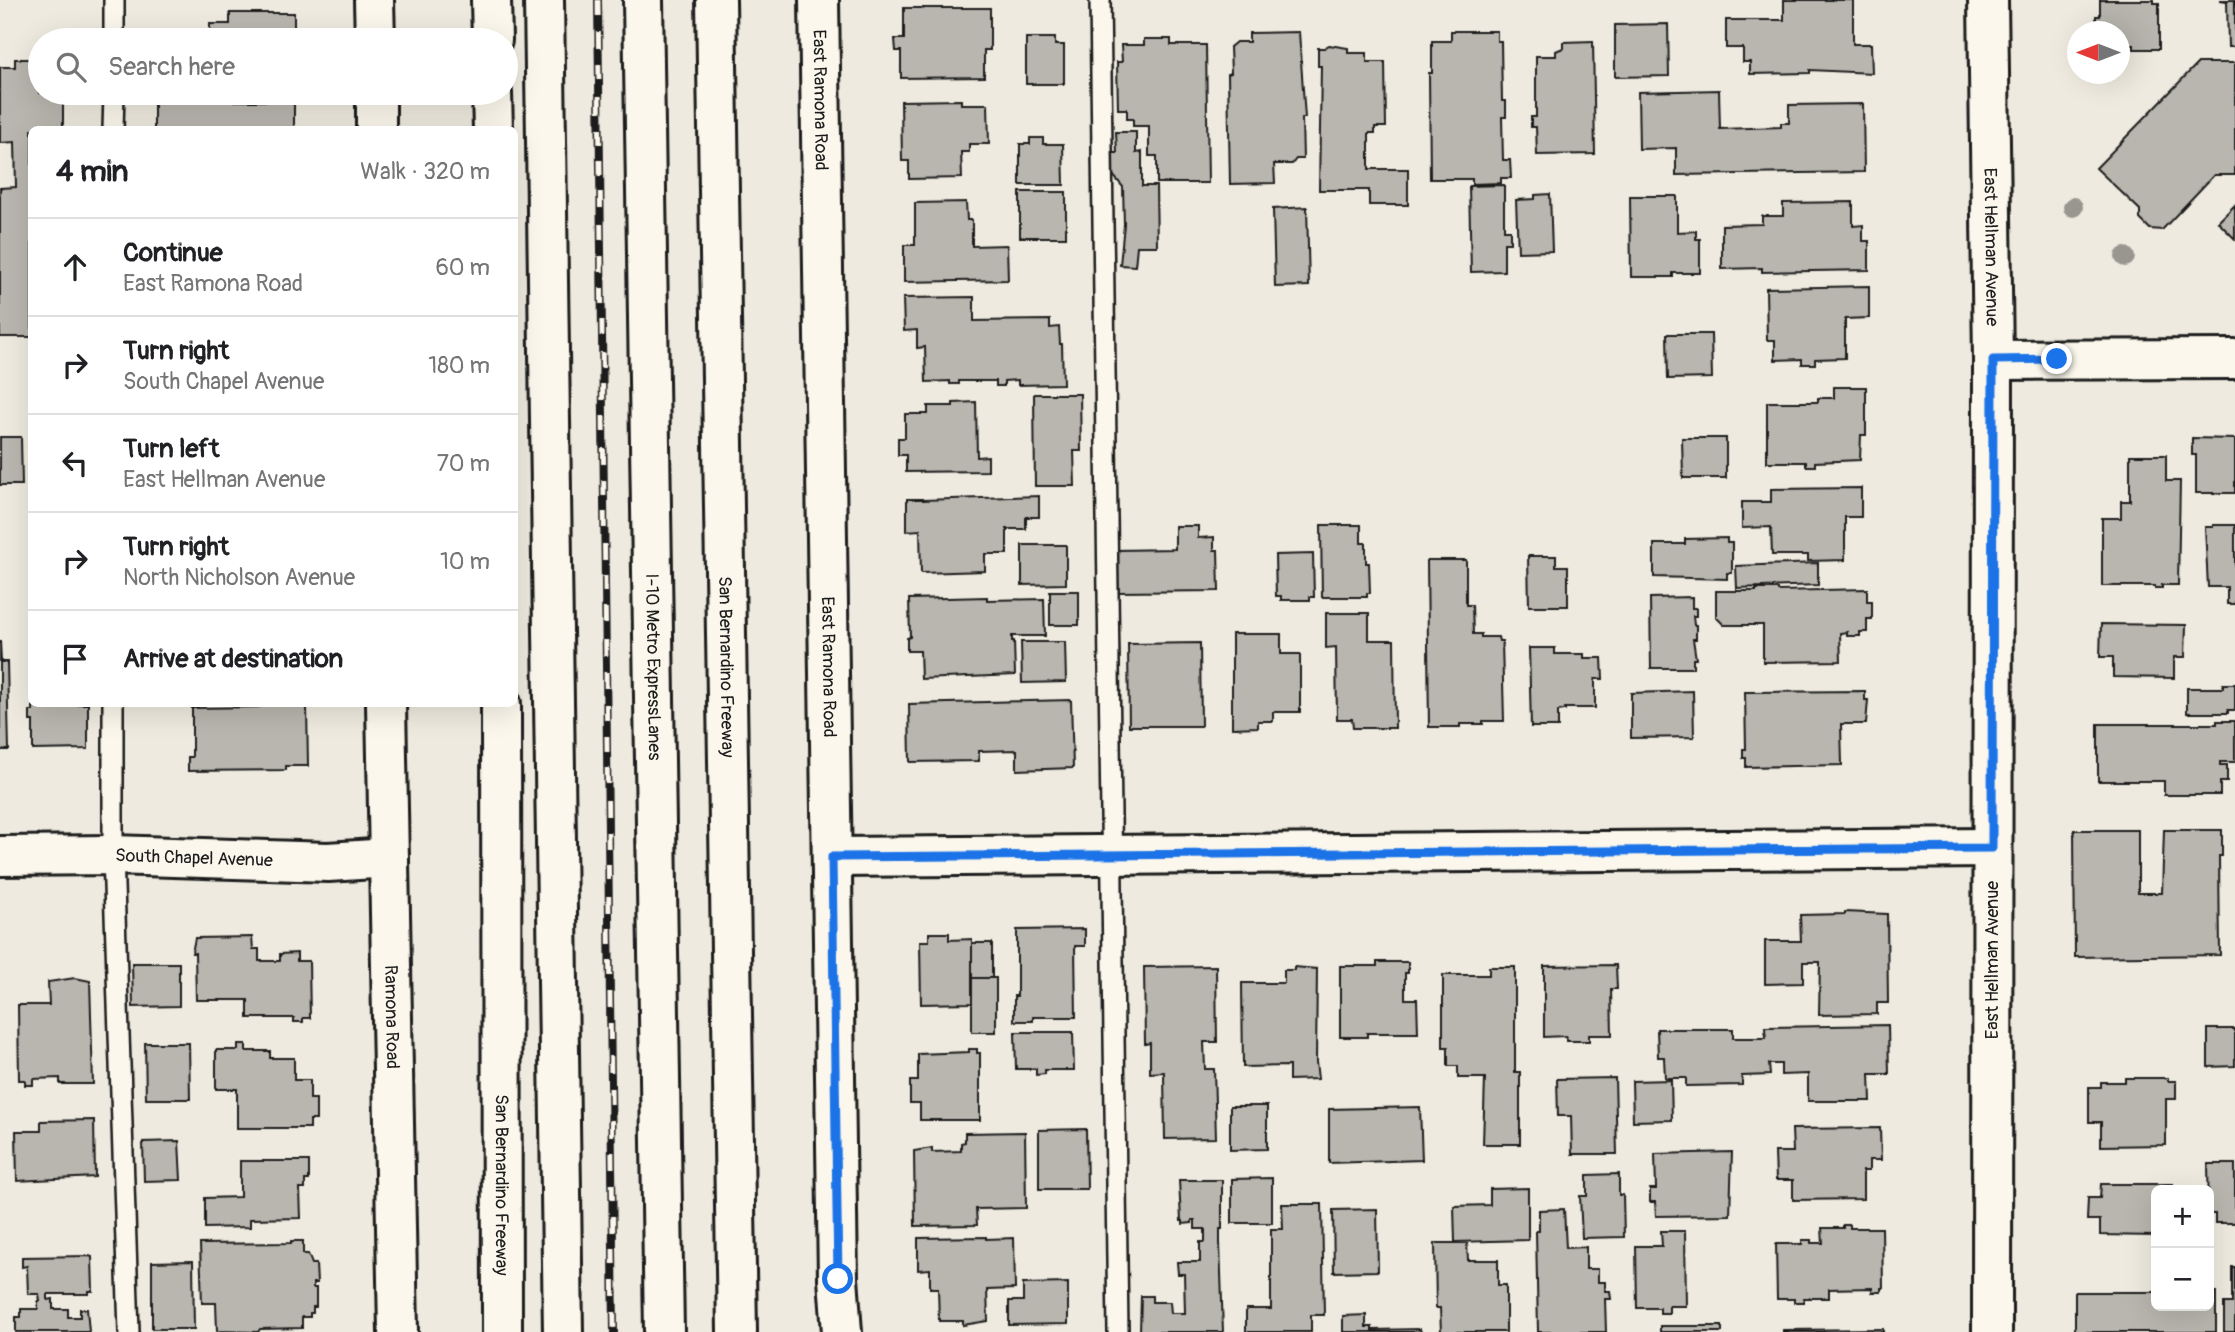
<!DOCTYPE html>
<html lang="en">
<head>
<meta charset="utf-8">
<style>
  body { margin:0; font-family:Pangolin,sans-serif; background:#f6f6f6; color:#202124 }
  .controls { position:absolute; right:21px; bottom:21px; display:grid; overflow:hidden; border-radius:10px; box-shadow:0 7px 28px #0002 }
  .controls button { width:63px; height:63px; display:grid; place-items:center; padding:0; border:0; border-bottom:2px solid #e0e0e0; background:#fff; color:#202124; font:35px sans-serif }
  .compass { position:absolute; left:2067px; top:21px; width:63px; height:63px; border-radius:50%; background:#fff; box-shadow:0 7px 28px #0002; rotate:270deg }
  .stop { position:absolute; width:21px; height:21px; margin:-16px; border:5px solid #1a73e8; border-radius:50%; background:#fff }
  .stop.end { background:#1a73e8; border-color:#fff; box-shadow:0 2px 7px #0008 }
  .list { margin:0; padding:0; list-style:none }
  h2 { display:flex; justify-content:space-between; align-items:center; height:91px; margin:0; padding:0 28px; font-size:30px }
  h2 small { font-size:23px; font-weight:400; color:#757577 }
  .list li { display:grid; grid-template-columns:46px 1fr auto; gap:21px; align-items:center; box-sizing:border-box; height:98px; padding:0 28px; border-top:2px solid #e0e0e0 }
  .list b { display:block; font-size:26px; white-space:nowrap }
  .list p { margin:0; font-size:23px; white-space:nowrap; color:#757577 }
  .list em { font-size:23px; font-style:normal; color:#757577 }
  .icon { flex:none; width:38px; height:38px; fill:none; stroke:currentColor; stroke-width:2; stroke-linecap:round; stroke-linejoin:round }
  .map { position:relative; flex:none; width:2235px; height:1332px; overflow:hidden }
  .search { position:absolute; background:#fff; box-shadow:0 7px 28px #0002; left:28px; top:28px; width:490px; height:77px; display:flex; align-items:center; gap:18px; box-sizing:border-box; padding:0 24px; border-radius:38px; color:#757577; font-size:26px }
  .panel { position:absolute; background:#fff; box-shadow:0 7px 28px #0002; left:28px; top:126px; width:490px; height:581px; border-radius:10px }
  .map>svg:first-child { display:block }
  .building { fill:#b9b6af; stroke:#1c1c1c; stroke-width:2 }
  .lines { fill:none; stroke-linecap:round; stroke-linejoin:round }
  .service-casing { stroke:#1c1c1c; stroke-width:24 }
  .minor-casing { stroke:#1c1c1c; stroke-width:44 }
  .tertiary-casing { stroke:#1c1c1c; stroke-width:44 }
  .motorway-casing { stroke:#1c1c1c; stroke-width:44 }
  .service { stroke:#fbf7ec; stroke-width:19 }
  .minor { stroke:#fbf7ec; stroke-width:38 }
  .tertiary { stroke:#fbf7ec; stroke-width:38 }
  .motorway { stroke:#fbf7ec; stroke-width:38 }
  .rail-casing { stroke:#1c1c1c; stroke-width:8 }
  .rail { stroke:#fbf7ec; stroke-width:5; stroke-dasharray:16; stroke-linecap:butt }
  .tree { fill:#98968f }
  .route { stroke:#1a73e8; stroke-width:9 }
  .labels { text-anchor:middle; stroke-width:5; stroke-linejoin:round; paint-order:stroke }
  .street-label { font-size:18px; fill:#1c1c1c; stroke:#fbf7ec }
</style>
</head>
<body>
<div class="map">
<svg width="2235" height="1332" viewBox="0 0 2235 1332">
  <rect width="100%" height="100%" fill="#eeeadf"/>
  <filter id="ink" filterUnits="userSpaceOnUse"><feTurbulence type="fractalNoise" baseFrequency=".0143" numOctaves="2"/><feDisplacementMap in="SourceGraphic" scale="14" xChannelSelector="R" yChannelSelector="G"/><feConvolveMatrix kernelMatrix="1 2 1 2 8 2 1 2 1" color-interpolation-filters="sRGB"/></filter>
  <g filter="url(#ink)">
    <path class="building" d="M1784,0h69v44h18l1,29 -62,-3v3l-60,1v-12h-7v-14h-17v-28h58z
      M2100,0h54v3h5v46h-25v-4h-14v-13l-24,-1v-15h4z
      M2235,0v47h-7l-1,-46 -7,-1z
      M904,8h86v42h-6v27l-83,1v-27h-5l-1,-12h9z
      M230,13h64v27h-107v-7h23v-9h20z
      M1668,24l1,52 -54,1v-52z
      M1451,31h46v10h4l1,60h4v16h-4l1,43h7l1,18h-10v5l-29,1v-5h-42l-1,-106h3v-32h19z
      M1299,32l6,86h-3l1,41h-7l-4,5h-18l1,19 -45,1 -2,-110 3,-1 -1,-26 6,-5h13v-9z
      M1026,38h29v7h9v39h-38z
      M1144,39h27v6h35l2,138h-51v-27h-8v-30h-16v-7h-6v-10h-9l-1,-47h5l-1,-17h23z
      M1593,41l2,113 -58,1 -1,-28h-5v-10h5v-61h20v-5l7,-3v-6z
      M1329,45l19,3v5h19v9h18l1,65h-11v6h-6v36h39v36h-39v-15h-50l2,-124h-3v-18h6z
      M15,59h25v34h12v6l11,-1v32h-31v207h-32v-149l16,-1 -1,-45 -15,1v-76h15z
      M2198,63h37v112h-21l-52,55 -12,-1 -10,-10v-9l-44,-42z
      M1719,90l1,39 61,-2v-4h8v-18l74,-1 1,68 -188,3v-27l-37,1 -1,-57z
      M961,100v4h27l1,40h-20v8h-8l1,26 -53,1v-18h-7l-1,-60z
      M154,101h140v29h-140z
      M1116,132h20v21l6,-1v34h14l1,60h-20l-2,20 -15,-1 4,-41 -1,-37 -11,-13v-21h5z
      M1030,138h13v6h20l1,41h-44v-41h10z
      M1504,185v45h6v13h-6v28l-33,1 -2,-86z
      M1020,192h46v45h-46z
      M1550,194l2,57 -34,1 -2,-52 19,-1v-4z
      M1630,196h47v36l19,-1v8h4v34h-27v4h-42z
      M966,202l1,18h5v26l35,-1 1,35 -104,2v-37h11v-42z
      M1853,202v24l10,-1v16h6v29l-107,2v-4l-40,1v-44l40,-1v-8h21v-13z
      M2235,205v34l-17,-17z
      M1307,207l2,79 -34,1 -2,-78z
      M1869,286v32l-24,1v39l-30,1v5h-13v-5l-27,1v-20h-8l-1,-52z
      M974,297v24l76,-1v8l9,-1 1,17h2l1,40 -45,1v-5l-14,1v5h-8v-5h-37v3h-9v-3l-24,1 -1,-35 -8,1v-18l-13,1 -1,-33z
      M1667,334h44l1,44 -44,1z
      M1834,387h32v48h-5l-1,25 -45,2v4h-9v-4h-39v-60h51v-4h16z
      M1034,394h46l1,57h-7l1,35h-40z
      M976,402l1,55 11,-1v15l-82,1v-17h-8v-17h7v-24h23v-8h25v-3z
      M0,437h21l1,48h-22z
      M1682,438h44v40h-43z
      M2192,438l43,1v54h-39v-38h-4z
      M2130,455h36v26h14l-2,104h-16v3h-7v-2h-53v-68h19v-17h9z
      M1861,488v29h-16v43l-37,1v-6h-36l-1,-28 -29,1v-26h29v-13z
      M1039,496v21h-13v12h-19v25h-22v17l-64,2 -1,-43 -13,1v-32h16v1z
      M1321,525h40v18h5v20h3l1,30h-3v4h-45z
      M2213,525h22v79h-8v-17h-19l-3,-60h8z
      M1175,526h23v12l16,-1v13h4l1,41 -101,1 -1,-42 58,-1z
      M1727,538v5h5v30h-5v6l-73,-2v-33h31v-5z
      M1022,545h44v39l-44,1z
      M1313,554l1,43h-4v3h-29v-4h-5l-1,-41z
      M1528,556h28v10h12v40h-39z
      M1427,560h39v45h6l1,29h8v3h17l1,4h3l2,80h-21v3h-23v3h-31z
      M1818,563v22l-81,3 -1,-22z
      M1756,589h22v2l89,-2v12h5v18h-5v13h-7v4h-13v-4l-7,1 1,28 -78,1v-37h-39l-8,-8v-26h40z
      M1050,591h29v34h-29z
      M987,597v3l57,-1 1,37h-33v5h2l1,34 -94,4 -1,-28h-13v-13l3,-1 -1,-38z
      M1692,597v11h4v8h-3l1,9h2v14h-3l3,20h-3v9h-42l-1,-70z
      M1326,613h43v27h25l1,88h-42l-1,-9h-15l-1,-72 -10,1z
      M2101,624l85,1 -1,32h-11v21l-61,-1v-20h-13z
      M1232,634h49v20h19v58h-27v9h-15v6l-26,1z
      M0,641l1,21h6l2,88h-9z
      M1021,642h44l1,40 -44,1z
      M1200,643l1,83h-72l-1,-82z
      M1529,648h26v6h29v4h18l1,21h-8v29h-30v2l-7,1v16h-27z
      M2223,684h12v26h-7v3h-41v-25h36z
      M1693,691l1,46 -63,1v-45z
      M1865,691v9h3l-2,24h-25l1,41 -96,2v-9h-3v-9h3l-1,-57z
      M1071,700l2,68 -56,2v-20l-38,1v10l-69,1 -1,-58z
      M33,704h55v45l-55,1v-29h-3v-10h3z
      M258,704h44v2h5l1,60h-22v4l-98,1v-14h4v-49l67,-1z
      M2217,721h18v41h-15v3h7v17h-7v13h-56v-14h-66v-57h119z
      M2074,830h64v63h24l2,-63h58v26h-3l1,99 -145,2z
      M1845,912l42,2 1,89h-11v11l-58,1 1,-53h-17v21l-38,1v-43h36l-1,-26 45,-1z
      M1085,929v17h-10l1,71h-43v4h-19v-25h3v-66z
      M929,933h20v7l23,-1v64l-51,1 -1,-63h9z
      M252,937l1,12h6v12h21v-7l17,-1v8h12l1,57h-7v4h-9v-4h-46v-18h-52l-1,-47h-3l3,-15z
      M972,943h20v35h-20z
      M1377,962h31v11h-3v26h12l1,34h-51v4h-27v-71h37z
      M132,963h47v43l-46,1z
      M1616,965l1,24h-6l1,46h-23v6h-23v-5l-22,1v-71z
      M1216,966l1,76h-13l1,27h9l2,69 -51,1 -1,-67 -14,1v-30l-5,1 -1,-77z
      M1294,967l23,2 -1,93 2,17 -29,1v-14l-46,1 -1,-84h42v-13h10z
      M1489,967h26v105h5v72h-37l2,-66h-27v-12h-10v-19h-5v-72h46z
      M75,978l15,3 3,103h-33v-6l-27,1v6h-8v-5h-6l-1,-75h31l-1,-23z
      M972,978h24v54h-24z
      M1888,1025l1,49h-19l1,27h-63v-27l-27,1v-11h-12l1,11 -28,1v9l-56,1v-8h-21l-1,-21h-6l-1,-28h76v9h33l-1,-11z
      M2208,1029h27v37l-27,1z
      M1015,1032h58l1,38h-29v4l-9,1v-6h-20z
      M145,1043h44l1,56h-44z
      M238,1044h8v7h24v7h24v22h16v19h6v21h-6v8h-73v-39h-21v-39h22z
      M969,1049h8v4h3v67h-60v-17h-10v-22h8v-27l51,-2z
      M1615,1078l2,76h-45l-1,-38h-13l-1,-37z
      M2125,1078h43v3h8v18h-10v46l-65,1v-24h-12v-35h12v-5h24z
      M1671,1080l1,40 -39,1 -1,-40z
      M1230,1106h37v43l-37,1z
      M1420,1107l2,53 -93,3v-54z
      M94,1120l1,57 -78,4 -1,-50h25v-10z
      M1880,1128l1,32h-12v11h-6v28l-70,1v-20h-17l-1,-28h18l-1,-23z
      M1086,1129l1,60h-48v-59z
      M1025,1132l1,76 -50,1 1,16 -62,1 -1,-75 18,-3v4l29,-1v-8l4,-1v-9z
      M179,1141l2,39 -37,1 -1,-39z
      M1732,1152l-2,63 -74,1 -1,-14h-5v-13h6l-1,-35z
      M240,1161h69v19h-4v9h-5l1,29 -51,1v8l-45,1v-30l35,-1z
      M2208,1164h27v59h-20v-9h-6z
      M1619,1174v21h4l1,42 -42,1 -2,-42h7v-21z
      M1272,1178v45h-40v-44z
      M1179,1180h43v49h-2v13l3,90h-83l1,-36h11v6h18l1,11h14l-1,-39h-6l-1,-12h23v-20h5v-13h-10v-9h-3v3l-9,1v-3h-2z
      M2101,1184h72v6h-17v46l-56,-1v-15h-13l1,-22h12z
      M1528,1188v52l-73,2 -1,-36 36,-1v-16z
      M1282,1204h40l2,111h-13v17h-65v-23h25v-80h12z
      M1377,1209l1,62 -44,1 -1,-62z
      M1564,1209l2,39 20,-1v22h12v13h7v9h5l1,8h-6l1,33h-68l-2,-101h3v-21z
      M1843,1225h7v3h32l1,60h-2v4h-9v-4l-43,1v9h-25v4h-10v-3h-17l-1,-55h26v-4h9v3h12l-1,-15h21z
      M1661,1231h24l1,75h-17v7h-9v-5h-23l-1,-62h26z
      M986,1237v2l28,-1 1,51 -28,1 1,31 -25,4v-4h-24l-1,-33h-8v-19l-12,1v-32z
      M291,1241h12v13h5l4,10h4l1,19h-4v5h3v19h-3v6h-3v4h-8v11l-42,1 -2,3 -41,-1 -1,-28h-14l-2,-59 91,-1z
      M1435,1243h32l1,17h30v25h8v47h-65l-1,-24h-4z
      M89,1256l3,1 1,34h-4v3h-41v6l5,-1v10h15v8h12v-8h7l2,23h-73v-15h5v-8h17v-8h2l-1,-7h-11l-1,-28 -5,1v-10z
      M193,1261l1,68h-42v-67z
      M2232,1267h3v65h-11v-29h8z
      M1068,1283v41l-59,1v-24h14v-17z
      M2075,1292h81v14h53v-14h7v40h-141z
      M1366,1315v12h6v3l48,-1 1,3h-78v-16z
      M1660,1326h62v6h-62z
      M1883,1329v3h-100v-2z"/>
    <g class="lines">
      <defs>
        <path id="service" d="M1100,0l18,1332
          M114,40v-40
          M113,130l1,-37
          M113,704v151l16,477"/>
        <g id="minor">
          <path d="M374,0l1,40"/>
          <path id="s1" d="M819,0l19,1279 4,53"/>
          <path d="M376,93v37"/>
          <path d="M1993,360l242,-1"/>
          <path id="s2" d="M386,704l12,628"/>
          <path d="M832,857l1160,-9"/>
        </g>
        <g id="tertiary">
          <path id="s3" d="M1988,0l5,360 -1,972"/>
          <path id="s4" d="M0,856l113,-1 215,7 61,-4"/>
        </g>
        <g id="motorway">
          <path d="M491,0l1,40"/>
          <path d="M544,0l19,1332"/>
          <path id="s5" d="M643,0l21,1332"/>
          <path id="s6" d="M716,0l21,1332"/>
          <path d="M492,93l1,37"/>
          <path id="s7" d="M501,704l1,628"/>
        </g>
      </defs>
      <use href="#service" class="service-casing"/>
      <use href="#minor" class="minor-casing"/>
      <use href="#tertiary" class="tertiary-casing"/>
      <use href="#motorway" class="motorway-casing"/>
      <use href="#service" class="service"/>
      <use href="#minor" class="minor"/>
      <use href="#tertiary" class="tertiary"/>
      <use href="#motorway" class="motorway"/>
      <defs>
        <path id="rail" d="M598,0l16,1332"/>
      </defs>
      <use href="#rail" class="rail-casing"/>
      <use href="#rail" class="rail"/>
    </g>
    <g class="tree">
      <circle cx="2073" cy="207" r="10"/>
      <circle cx="2125" cy="257" r="10"/>
    </g>
  </g>
  <g class="lines" filter="url(#ink)">
    <path class="route" d="M838,1279l-6,-422 1160,-9 1,-488 64,-1"/>
  </g>
  <g class="labels">
    <g class="street-label">
      <text dy="6" stroke="none"><textPath href="#s1" startOffset="100">East Ramona Road</textPath></text>
      <text dy="6" stroke="none"><textPath href="#s3" startOffset="247">East Hellman Avenue</textPath></text>
      <text dy="6" stroke="none"><textPath href="#s5" startOffset="667">I-10 Metro ExpressLanes</textPath></text>
      <text dy="6" stroke="none"><textPath href="#s6" startOffset="667">San Bernardino Freeway</textPath></text>
      <text dy="6" stroke="none"><textPath href="#s1" startOffset="667">East Ramona Road</textPath></text>
      <text dy="6" stroke="none"><textPath href="#s4" startOffset="194">South Chapel Avenue</textPath></text>
      <text transform="translate(1992 960) rotate(-90)" y="6">East Hellman Avenue</text>
      <text dy="6" stroke="none"><textPath href="#s2" startOffset="313">Ramona Road</textPath></text>
      <text dy="6" stroke="none"><textPath href="#s7" startOffset="481">San Bernardino Freeway</textPath></text>
    </g>
  </g>
</svg>
<div class="controls">
<button>+</button>
<button>−</button>
</div>
<svg class="compass" viewBox="-18 -18 36 36"><path d="M0-13l5 13h-10z" fill="#e53935"/><path d="M0 13l5-13h-10z" fill="#757577"/></svg>
<div class="stop" style="left:838px;top:1279px"></div>
<div class="stop end" style="left:2057px;top:359px"></div>
<div class="search"><svg class="icon" aria-label="search" viewBox="0 0 24 24"><circle cx="10" cy="10" r="6"/><path d="M15 15l6 6"/></svg>Search here</div>
<section class="panel">
<h2>4 min<small>Walk · 320 m</small></h2>
<ul class="list">
<li><svg class="icon" aria-label="ahead" viewBox="0 0 24 24"><path d="M12 20V5M6 11l6-6 6 6"/></svg><div><b>Continue</b><p>East Ramona Road</p></div><em>60 m</em></li>
<li><svg class="icon" aria-label="right" viewBox="0 0 24 24"><path d="M7 20v-9h11M14 6l5 5-5 5"/></svg><div><b>Turn right</b><p>South Chapel Avenue</p></div><em>180 m</em></li>
<li><svg class="icon" aria-label="left" viewBox="0 0 24 24"><path d="M17 20v-9H6M10 6l-5 5 5 5"/></svg><div><b>Turn left</b><p>East Hellman Avenue</p></div><em>70 m</em></li>
<li><svg class="icon" aria-label="right" viewBox="0 0 24 24"><path d="M7 20v-9h11M14 6l5 5-5 5"/></svg><div><b>Turn right</b><p>North Nicholson Avenue</p></div><em>10 m</em></li>
<li><svg class="icon" aria-label="arrive" viewBox="0 0 24 24"><path d="M6 21V4h12l-3 4 3 4H6"/></svg><div><b>Arrive at destination</b></div></li>
</ul>
</section>
</div>
</body>
</html>
